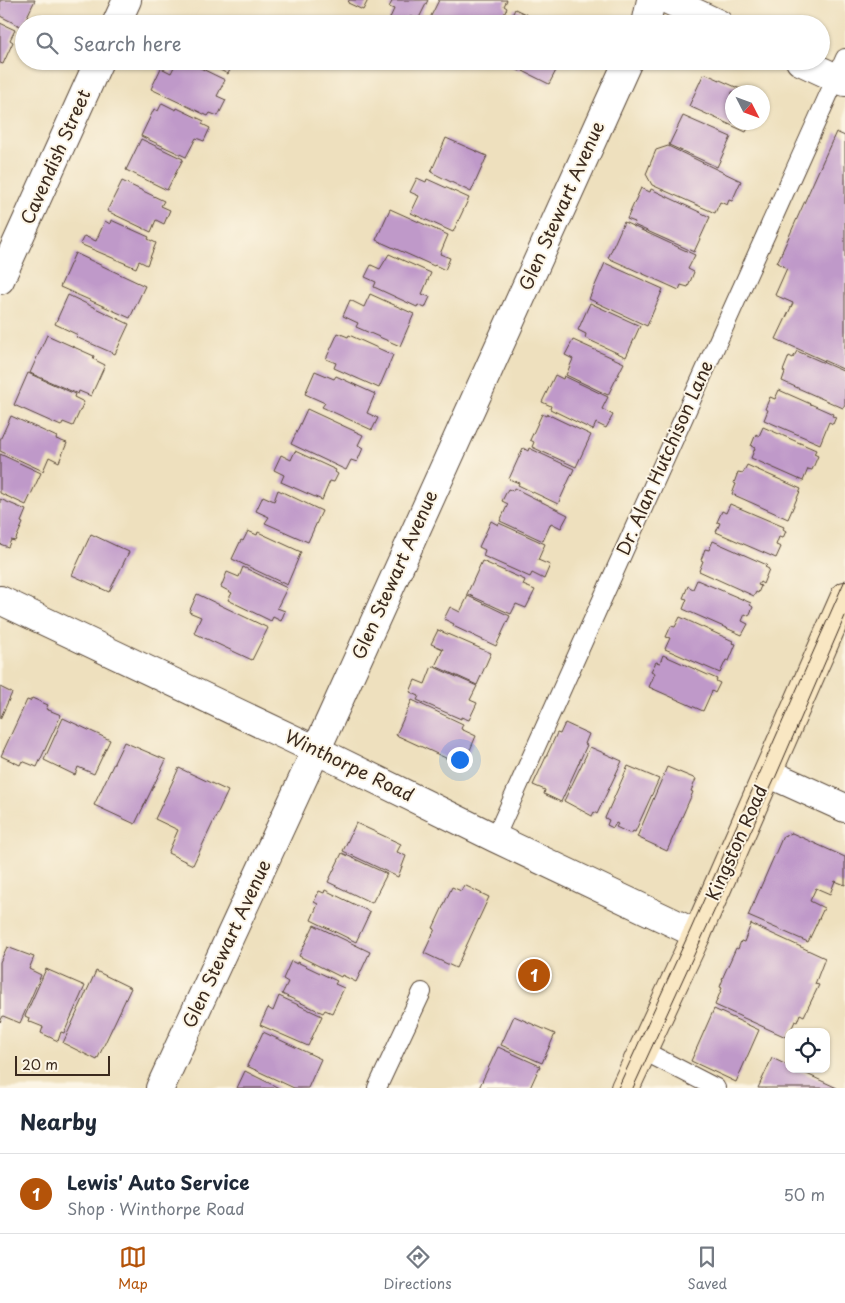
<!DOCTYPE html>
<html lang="en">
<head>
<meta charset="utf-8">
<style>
  body { margin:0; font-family:"Playpen Sans",sans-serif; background:#f2f2f3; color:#1f2937 }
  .controls { position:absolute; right:15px; bottom:15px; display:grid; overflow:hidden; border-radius:10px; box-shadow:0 1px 4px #0004 }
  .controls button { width:45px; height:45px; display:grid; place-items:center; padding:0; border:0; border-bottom:1px solid #e0e1e3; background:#fff; color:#1f2937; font:25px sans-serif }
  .compass { position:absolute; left:725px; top:85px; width:45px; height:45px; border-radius:50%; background:#fff; box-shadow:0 1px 4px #0004; rotate:132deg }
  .scale { position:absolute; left:15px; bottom:12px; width:95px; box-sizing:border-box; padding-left:5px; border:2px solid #3b2a1e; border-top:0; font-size:14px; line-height:18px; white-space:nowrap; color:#3b2a1e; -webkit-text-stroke:4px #fcf5e5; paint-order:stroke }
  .you { position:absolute; left:459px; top:759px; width:18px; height:18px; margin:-12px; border:4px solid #fff; border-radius:50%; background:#1a73e8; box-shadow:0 0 0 8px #1a73e833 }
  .badge { display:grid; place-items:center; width:32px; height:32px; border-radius:50%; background:#b45309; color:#fff; font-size:16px; font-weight:700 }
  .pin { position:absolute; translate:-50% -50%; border:2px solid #fff; box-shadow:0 1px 5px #0006 }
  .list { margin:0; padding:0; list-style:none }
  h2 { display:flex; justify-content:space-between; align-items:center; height:65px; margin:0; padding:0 20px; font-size:21px }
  h2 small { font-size:16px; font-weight:400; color:#747a83 }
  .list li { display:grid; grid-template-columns:32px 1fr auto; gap:15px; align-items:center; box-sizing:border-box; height:80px; padding:0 20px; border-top:1px solid #e0e1e3 }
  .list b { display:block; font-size:19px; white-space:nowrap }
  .list p { margin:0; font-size:16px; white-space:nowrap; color:#747a83 }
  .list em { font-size:16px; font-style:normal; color:#747a83 }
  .icon { flex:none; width:28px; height:28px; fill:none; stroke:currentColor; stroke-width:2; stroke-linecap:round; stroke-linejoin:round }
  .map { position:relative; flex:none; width:845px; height:1088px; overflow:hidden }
  .search { position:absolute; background:#fff; box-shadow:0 1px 4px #0004; left:15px; right:15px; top:15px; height:55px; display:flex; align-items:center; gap:12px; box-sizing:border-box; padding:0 18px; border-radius:28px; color:#747a83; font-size:19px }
  .sheet { height:145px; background:#fff }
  nav { display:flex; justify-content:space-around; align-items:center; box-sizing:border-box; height:70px; border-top:1px solid #e0e1e3; background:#fff; font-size:14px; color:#747a83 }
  nav a { display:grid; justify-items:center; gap:2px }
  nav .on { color:#b45309 }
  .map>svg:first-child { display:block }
  .building { fill:#bf99c9 }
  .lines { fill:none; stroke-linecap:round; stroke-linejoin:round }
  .lane-casing { stroke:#564536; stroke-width:20 }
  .street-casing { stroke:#564536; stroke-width:30 }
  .secondary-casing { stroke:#564536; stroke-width:30 }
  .lane { stroke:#fff; stroke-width:18 }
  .street { stroke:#fff; stroke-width:28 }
  .secondary { stroke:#f9e7c3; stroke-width:28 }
  .tram { stroke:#3b2a1e; stroke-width:1 }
  .labels { text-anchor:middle; stroke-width:4; stroke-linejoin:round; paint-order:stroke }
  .street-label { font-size:18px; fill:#3b2a1e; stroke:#fcf5e5 }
</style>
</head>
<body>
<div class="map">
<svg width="845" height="1088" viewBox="0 0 845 1088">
  <rect width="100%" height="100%" fill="#fcf5e5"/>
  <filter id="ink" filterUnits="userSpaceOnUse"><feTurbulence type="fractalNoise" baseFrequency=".02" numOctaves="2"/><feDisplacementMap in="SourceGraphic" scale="10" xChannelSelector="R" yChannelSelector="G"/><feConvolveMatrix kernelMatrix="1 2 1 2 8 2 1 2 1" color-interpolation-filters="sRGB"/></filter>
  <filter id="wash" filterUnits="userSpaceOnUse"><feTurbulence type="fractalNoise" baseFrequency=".0096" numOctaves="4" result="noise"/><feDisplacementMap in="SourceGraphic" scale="20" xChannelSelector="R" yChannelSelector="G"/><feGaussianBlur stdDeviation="1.12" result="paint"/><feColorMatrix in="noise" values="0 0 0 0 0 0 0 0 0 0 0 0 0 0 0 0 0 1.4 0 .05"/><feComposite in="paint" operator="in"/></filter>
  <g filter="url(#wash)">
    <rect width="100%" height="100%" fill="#eee0be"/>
    <g id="blocks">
      <path class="building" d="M0,0h35l-13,27 -22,-11z
        M349,0h19l-5,10 -15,-7z
        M393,0h35l-10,20 -7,-4 -4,8h-10l-8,-4 5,-11 -5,-2z
        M439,0h68l-3,6 3,2 -7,16h-73z
        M515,9l31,15h-38z
        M0,23l15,7 -5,10 3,2 -10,22 -3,-1z
        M177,61h9l39,19 -8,16 9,4 -8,16 -8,-3 -2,3 -57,-27 10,-21 10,5z
        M202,61h32l-6,13z
        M500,61h25l-5,10z
        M528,61h33l-12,23 -26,-13z
        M704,73l43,19h-15v30h19l-5,10 -57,-26z
        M162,103l14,7 1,-2 27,13 -2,3 8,4 -6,13 -8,-3 -10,19 -45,-21 13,-27 4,2z
        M683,116l48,21 -14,30 -48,-22z
        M836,132l9,4v234l-69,-31 17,-36 -18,-8 12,-27 -10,-5z
        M446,138l41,18 -16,36 -40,-20z
        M141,139l42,20 -16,31 -41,-20z
        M668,146l73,35 -9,20 -3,-1 -2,5 -7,-3 -5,11 -63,-28 -6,-11 10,-24z
        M417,178l9,4 1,-3 42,19 -16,34 -42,-19 8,-17 -9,-4z
        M122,181l42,20 -3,5 9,4 -6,14 -8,-4 -5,12 -44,-21z
        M641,188l9,4 1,-3 59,28 -16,35 -60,-27 1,-3 -8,-3z
        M390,209l58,26 -8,19 10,4 -5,12 -10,-5 -1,1 -58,-26z
        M111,220l38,17 -1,2 8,4 -9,22 -8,-4 -3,7 -56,-24 4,-8 12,5 9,-20 5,3z
        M624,222l71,33 -7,14 6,3 -6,15 -7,-2 -2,5 -71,-32z
        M75,253l70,33 -15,32 -70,-31z
        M389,254l42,19 -9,21 8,3 -5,11 -7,-3 -1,2 -43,-20 2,-5 -11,-5 6,-12 9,4z
        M605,263l58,26 -16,37 -58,-27z
        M370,294l44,20 -14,32 -44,-19 2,-4 -15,-7 7,-16 14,7z
        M68,295l61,29 -14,30 -39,-17 2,-2 -23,-11z
        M590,303l50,23 -14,31 -41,-19 1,-4 -8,-4z
        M338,333l10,4 1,-2 44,20 -14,33 -45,-20 2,-5 -10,-4z
        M47,335l47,21 -1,3 12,6 -14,31 -12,-5 -1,3 -48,-21z
        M573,340l51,23 -16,32 -42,-20 7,-16 -8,-4z
        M797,351l48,21v32l-2,4 -61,-27 3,-9 -2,-1 6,-15 4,2z
        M315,371l19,8 2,-3 39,18 -8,19 11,5 -6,12 -50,-23 3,-4 -20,-9z
        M28,373l47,21 -1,3 10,5 -11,24 -10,-4 -2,4 -47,-21z
        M555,375l8,4 1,-3 44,21 -6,12 11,6 -7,13 -10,-5 -3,7 -43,-21 1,-3 -9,-4z
        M779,390l54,24 -1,2 4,1 -3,7 -4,-2 -9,22 -56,-24 4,-10 -3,-1 5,-12 5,2z
        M307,409l56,26 -5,10 5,3 -6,14 -6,-2 -5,10 -55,-26z
        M542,414l4,2 1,-2 44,21 -15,32 -44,-20 2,-5 -4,-2z
        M11,416l46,21 -1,2 11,4 -8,19 -10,-5 -6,14 -43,-20v-11z
        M763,427l53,23 -2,4 4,2 -6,14 -4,-1 -5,12 -52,-23 4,-10 -4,-2 5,-12 3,2z
        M523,448l5,3 1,-3 45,21 -16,35 -40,-19 1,-2 -10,-4z
        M295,451l41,19 -1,2 3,2 -4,8 -4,-1 -8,19 -41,-18 3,-7 -10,-5 7,-15 10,5z
        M0,454l41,19 -15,32 -26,-12z
        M747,465l54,24 -13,30 -56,-25 4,-10 -2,-1 4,-11 5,1z
        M514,488l54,27 -7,13 -10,-5 -8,18 -43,-20 8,-17 -6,-3 6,-12 5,2z
        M278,490l44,21 -14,31 -43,-19 4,-6 -13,-6 7,-15 11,5z
        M0,499l26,11 -5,12 2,1 -8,18 -4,-1 -3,7 -8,-3z
        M730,504l54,23 -1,2 3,2 -3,7 -4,-1 -3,8 5,2 -5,11 -60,-26 4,-9 -3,-1 5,-11 4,2z
        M491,521l7,4 1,-2 46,21 -7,16 12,5 -6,14 -12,-6 -2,4 -47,-21 2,-6 -6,-3z
        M248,531l9,4 1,-3 43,20 -14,33 -55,-26 9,-19 2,1z
        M91,534l38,18 -20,40 -37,-17z
        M713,541l54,24 -2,2 4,2 -6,15 -3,-2 -2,3 3,1 -3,7 -2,-1 -2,4 -55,-25 4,-10 -2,-1 4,-11 4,1z
        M482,561l43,19 -2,5 12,5 -9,18 -10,-4 -5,10 -44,-20z
        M243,567l44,21 -10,20 8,3 -4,10 -8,-4 -2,4 -43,-21 4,-7 -11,-6 6,-15 12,5z
        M697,580l54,23 -1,2 3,2 -4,9 -4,-2 -3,7 6,3 -6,11 -59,-26 4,-10 -4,-1 5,-12 5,3z
        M197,594l71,34 -16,32 -58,-27 7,-16 -12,-5z
        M468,596l42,20 -14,30 -43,-20 1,-2 -10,-5 6,-12 10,5z
        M680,617l53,24 -1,2 4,1 -7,17 -3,-1 -6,13 -55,-24 5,-11 -4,-1 5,-11 4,1z
        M438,630l53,23 -14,32 -42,-19 8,-17 -12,-5z
        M663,655l54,24 -1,2 4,2 -5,10 -3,-2 -9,20 -54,-24 6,-14 -4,-2 5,-9 4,1z
        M432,666l45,20 -7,14 7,3 -8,17 -8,-3v2l-44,-19 2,-4 -9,-4 5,-12 10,4z
        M0,687l12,6 -12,26z
        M32,698l16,7 -2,4 15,6 -24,52 -15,-6 -2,4 -19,-9 26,-56 3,1z
        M412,700l51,24 -2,5 15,7 -9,21 -15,-6 -4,8 -52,-24z
        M63,718l47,22 -16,34 -16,-7 -3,8 -31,-15z
        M565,723l24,11 -4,10 2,1 -26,57 -17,-8 1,-4 -12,-5 24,-52 3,1z
        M124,742l42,18 -31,64 -41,-19z
        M590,747l32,14 -25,53 -3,-2 -2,4 -28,-15z
        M628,766l31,13 -24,53 -2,-1 -2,3 -15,-7 2,-3 -2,-1 -3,5 -6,-3 2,-5 -4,-2z
        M667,767l29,12 -5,12 2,1 -26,59 -30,-14z
        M179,768l49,23 -35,74 -25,-12 10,-23 -23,-11z
        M356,823l45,21 -4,8 9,4 -8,21 -55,-26z
        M792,833l53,24v28l-10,-4 -5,13 -14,-6 -6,13 14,7 -16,34 -60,-26 35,-80z
        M342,853l45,21 -15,29 -44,-21z
        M464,885l25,12 -33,71 -32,-15 11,-24 -2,-1 19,-41 9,4z
        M325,890l45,22 -14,30 -45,-22 7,-16 -4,-2 5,-11 5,2z
        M751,924l74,34 -10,26 4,1 -15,31 -4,-2 -3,8 -2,-1 -5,11h-1l-1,6 -73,-33 7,-17 -2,-1 3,-8h-1l14,-31 2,1 3,-8 3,1z
        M314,925l56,27 -14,30 -14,-7 -1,2 -42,-21z
        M7,947l27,10 -5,12 12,6 -21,48 -17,-7 -3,6v-60z
        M291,961l6,3v-2l40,19 -2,3 9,4 -12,25 -7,-3 -2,3 -41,-19 6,-12 -5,-3z
        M46,969l39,17 -21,47 -3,-1 -3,9 -17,-8 2,-6 -15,-6 1,-3 -4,-2z
        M96,971l35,17 -34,72 -34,-17z
        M279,996l43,20 -14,30 -48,-21 8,-17 5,3z
        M714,1009l45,21 -23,52 -45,-21z
        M514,1016l41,18 -13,29 -41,-18z
        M263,1032l58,27 -13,29h-14l-47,-22z
        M498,1047l42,19 -10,22h-51z
        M772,1058l17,8v3h7l41,19h-79z
        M245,1071l34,17h-42z"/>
    </g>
  </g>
  <g filter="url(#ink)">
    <use href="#blocks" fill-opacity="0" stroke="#564536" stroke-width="1"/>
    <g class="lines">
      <defs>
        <path id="lane" d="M495,838l350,-780
          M642,1050l74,38
          M377,1088l45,-96"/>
        <path id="street" d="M668,0l51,24
          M116,24l11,-24
          M646,24l5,-24
          M800,61l45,21
          M0,280l99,-219
          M0,600l316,150 179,88 202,96
          M768,773l77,35
          M160,1088l171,-370 297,-657"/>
        <path id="secondary" d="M625,1088l72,-154 148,-338"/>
      </defs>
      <use href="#lane" class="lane-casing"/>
      <use href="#street" class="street-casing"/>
      <use href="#secondary" class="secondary-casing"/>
      <use href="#lane" class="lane"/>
      <use href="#street" class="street"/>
      <use href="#secondary" class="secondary"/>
      <path class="tram" d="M618,1088l72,-157 155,-351
        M633,1088l143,-312 69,-160"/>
    </g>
  </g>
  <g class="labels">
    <g class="street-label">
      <text transform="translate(56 157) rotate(-66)" y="6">Cavendish Street</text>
      <text transform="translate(562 206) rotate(-66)" y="6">Glen Stewart Avenue</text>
      <text transform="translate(665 458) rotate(-66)" y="6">Dr. Alan Hutchison Lane</text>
      <text transform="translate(395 575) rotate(-66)" y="6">Glen Stewart Avenue</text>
      <text transform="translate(349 766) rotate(26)" y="6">Winthorpe Road</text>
      <text transform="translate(737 843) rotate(-66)" y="6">Kingston Road</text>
      <text transform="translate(227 944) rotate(-65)" y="6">Glen Stewart Avenue</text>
    </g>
  </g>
</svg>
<div class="controls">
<button><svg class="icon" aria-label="locate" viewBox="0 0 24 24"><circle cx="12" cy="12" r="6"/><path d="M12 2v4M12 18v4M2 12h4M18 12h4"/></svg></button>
</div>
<svg class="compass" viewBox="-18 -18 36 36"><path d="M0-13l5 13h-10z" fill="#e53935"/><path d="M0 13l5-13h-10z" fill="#747a83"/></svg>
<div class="scale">20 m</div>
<div class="you"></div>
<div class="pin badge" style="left:534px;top:975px">1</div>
<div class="search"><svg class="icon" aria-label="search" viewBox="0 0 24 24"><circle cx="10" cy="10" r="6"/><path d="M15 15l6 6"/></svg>Search here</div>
</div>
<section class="sheet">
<h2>Nearby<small></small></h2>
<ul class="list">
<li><span class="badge">1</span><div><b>Lewis' Auto Service</b><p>Shop · Winthorpe Road</p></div><em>50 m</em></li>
</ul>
</section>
<nav>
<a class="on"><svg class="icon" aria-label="map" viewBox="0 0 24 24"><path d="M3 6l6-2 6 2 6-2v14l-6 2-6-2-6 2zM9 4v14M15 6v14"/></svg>Map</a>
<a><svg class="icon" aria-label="directions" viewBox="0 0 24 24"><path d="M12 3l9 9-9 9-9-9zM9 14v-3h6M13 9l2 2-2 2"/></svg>Directions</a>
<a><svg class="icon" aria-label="saved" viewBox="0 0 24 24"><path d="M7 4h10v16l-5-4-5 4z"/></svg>Saved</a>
</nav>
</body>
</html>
